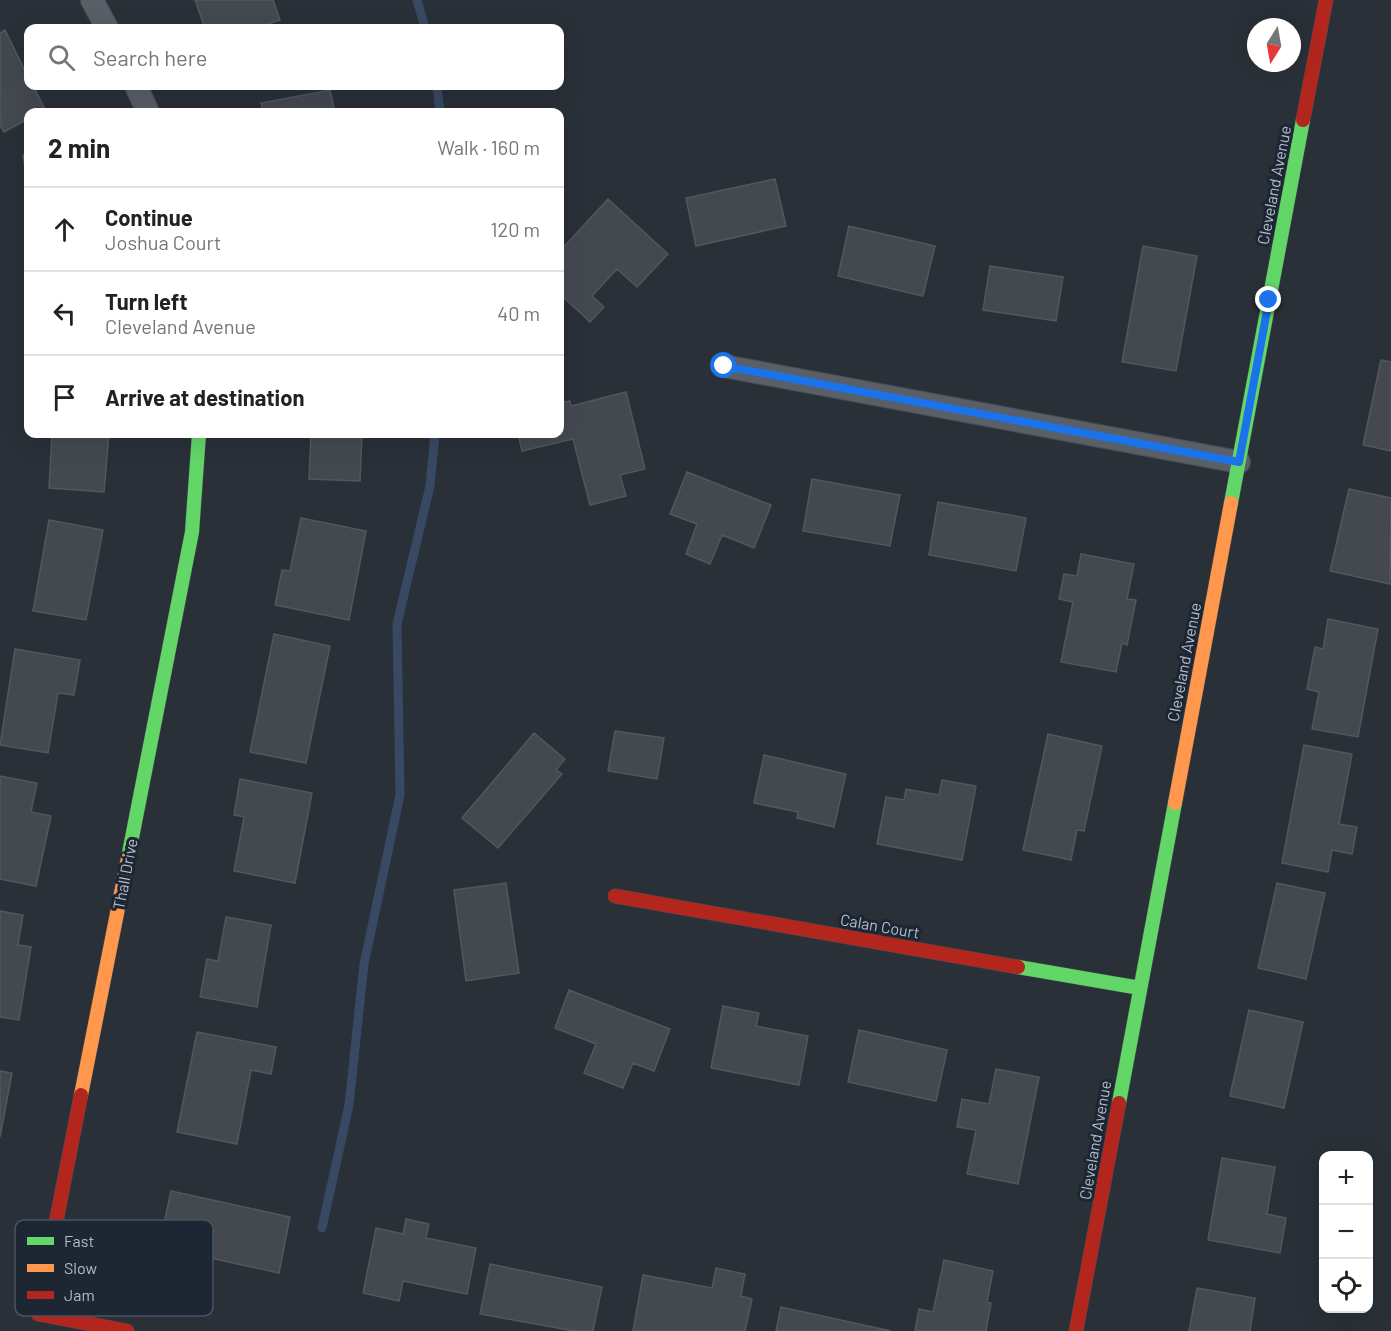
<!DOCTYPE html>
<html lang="en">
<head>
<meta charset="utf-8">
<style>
  body { margin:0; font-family:Barlow,sans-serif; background:#f6f6f6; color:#222 }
  .controls { position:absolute; right:18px; bottom:18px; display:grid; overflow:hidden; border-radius:12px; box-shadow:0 6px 24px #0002 }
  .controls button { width:54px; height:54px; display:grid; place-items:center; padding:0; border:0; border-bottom:2px solid #e0e0e0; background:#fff; color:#222; font:30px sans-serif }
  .compass { position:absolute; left:1247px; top:18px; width:54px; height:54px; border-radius:50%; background:#fff; box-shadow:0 6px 24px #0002; rotate:191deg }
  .stop { position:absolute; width:18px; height:18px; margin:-14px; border:4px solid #1a73e8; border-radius:50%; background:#fff }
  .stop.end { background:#1a73e8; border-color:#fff; box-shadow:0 2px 6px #0008 }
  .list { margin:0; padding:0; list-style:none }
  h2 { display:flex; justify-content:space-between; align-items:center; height:78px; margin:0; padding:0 24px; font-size:26px }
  h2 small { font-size:20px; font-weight:400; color:#767676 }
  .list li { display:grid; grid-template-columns:39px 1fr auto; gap:18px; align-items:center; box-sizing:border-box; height:84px; padding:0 24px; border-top:2px solid #e0e0e0 }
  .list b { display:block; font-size:22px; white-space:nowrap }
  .list p { margin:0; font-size:20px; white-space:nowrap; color:#767676 }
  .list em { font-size:20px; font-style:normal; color:#767676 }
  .icon { flex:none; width:33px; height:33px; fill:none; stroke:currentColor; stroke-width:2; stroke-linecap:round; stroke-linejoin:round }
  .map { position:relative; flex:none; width:1391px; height:1331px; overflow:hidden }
  .search { position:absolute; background:#fff; box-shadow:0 6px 24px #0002; left:24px; top:24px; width:540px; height:66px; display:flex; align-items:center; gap:15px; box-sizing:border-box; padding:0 21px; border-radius:12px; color:#767676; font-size:22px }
  .panel { position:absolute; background:#fff; box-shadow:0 6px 24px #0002; left:24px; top:108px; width:540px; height:330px; border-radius:12px }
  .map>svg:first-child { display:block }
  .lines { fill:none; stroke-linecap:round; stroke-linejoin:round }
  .stream { stroke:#384963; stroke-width:9 }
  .building { fill:#444950; stroke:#52575f; stroke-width:1.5 }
  .street-casing { stroke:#484c53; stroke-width:24 }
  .fast-casing { stroke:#484c53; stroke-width:15 }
  .slow-casing { stroke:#484c53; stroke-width:15 }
  .jam-casing { stroke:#484c53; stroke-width:15 }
  .street { stroke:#5a5e66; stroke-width:22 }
  .fast { stroke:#63d668; stroke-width:14 }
  .slow { stroke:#ff974d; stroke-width:14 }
  .jam { stroke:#b3261e; stroke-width:14 }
  .route { stroke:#1a73e8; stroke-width:8 }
  .labels { text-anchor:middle; stroke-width:6; stroke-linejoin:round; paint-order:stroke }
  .street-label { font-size:16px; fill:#b4bcc9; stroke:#1d2633 }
  .key { fill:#1d2633; stroke:#4a5360; stroke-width:1.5 }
  .key-label { font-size:16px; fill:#b4bcc9 }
</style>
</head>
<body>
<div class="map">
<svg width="1391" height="1331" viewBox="0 0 1391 1331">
  <rect width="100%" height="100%" fill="#2a3038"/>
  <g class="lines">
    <path class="stream" d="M417,0l8,28
      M437,86l3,26
      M322,1228l27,-123 15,-141 36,-169 -3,-171 33,-138 5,-52"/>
  </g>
  <path class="building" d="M195,0h78l7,20 -24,8h-51z
    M5,30l23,47v9h5l13,25 -18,1v7l-24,13 -4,-7v-92z
    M330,90l5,22h-72l-2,-9z
    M28,154v33l-5,-32z
    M775,179l11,47 -90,20 -10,-48z
    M608,199l60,55 -31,33 -20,-18 -25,27 12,11 -14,15 -30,-28v-43z
    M849,226l86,20 -12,50 -85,-20z
    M1143,246l54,10 -21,115 -54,-9z
    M990,266l73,11 -7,44 -73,-11z
    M1381,360l10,2v89l-28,-6z
    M626,392l19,77 -25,6 6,21 -36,9 -17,-66 -51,12 -4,-17h42v-31l10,-2 1,5z
    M45,434h64l-5,58 -55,-4 3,-54z
    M311,434h51l-2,47 -51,-2z
    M687,472l84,33 -17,43 -32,-13 -12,29 -24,-10 11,-30 -27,-10z
    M812,479l88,16 -10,51 -87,-15z
    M1349,489l42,9 -1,86 -60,-13z
    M938,502l88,16 -10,53 -87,-16z
    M301,518l65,13 -17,89 -74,-15 7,-35 8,1z
    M49,520l54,10 -17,90 -53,-9z
    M1081,554l53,10 -7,35 9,1 -9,45 -5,-2 -6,29 -55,-10 12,-60 -14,-3 5,-25 13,2z
    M1328,619l50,10 -20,108 -46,-8 7,-37 -12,-3 8,-42 8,2z
    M274,634l56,12 -24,117 -56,-11z
    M15,649l65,11 -6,35 -16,-2 -10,60 -48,-8z
    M615,731l49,7 -7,41 -49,-8z
    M534,733l31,26 -9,11 6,4 -64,74 -36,-30z
    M1048,734l54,12 -18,85 -7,-1 -6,30 -48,-10z
    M1304,745l48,9 -13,70 18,3 -5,27 -20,-4 -4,22 -46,-9z
    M764,755l82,19 -12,53 -37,-9 1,-6 -44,-9z
    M0,776l37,7 -6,29 20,4 -15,70 -36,-7z
    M240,779l72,14 -17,90 -61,-12 10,-54 -10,-2z
    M942,780l34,6 -14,74 -85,-16 9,-47 18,3 2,-11 33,6z
    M506,883l13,90 -53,8 -12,-91z
    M1277,883l48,10 -19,86 -48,-11z
    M0,911l23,4 -5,30 13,2 -12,73 -19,-3z
    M226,917l45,8 -14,82 -57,-10 7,-38 11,2z
    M569,990l101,39 -16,42 -21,-8 -10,25 -39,-15 12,-29 -41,-16z
    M723,1006l36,7 -3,13 52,10 -9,49 -88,-17z
    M1249,1010l54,12 -19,86 -54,-12z
    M859,1030l88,20 -11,51 -88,-19z
    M197,1032l79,15 -5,27 -20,-4 -14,74 -60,-12z
    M996,1069l43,8 -21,107 -51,-10 9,-44 -19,-3 5,-28 27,5z
    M0,1071l12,2 -12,64z
    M1222,1158l53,9 -8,47 19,4 -6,35 -72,-13z
    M171,1191l119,26 -11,56 -120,-26z
    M406,1219l23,5 -3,14 50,10 -9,46 -64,-13 -4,20 -36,-8 13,-65 27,6z
    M944,1260l49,11 -6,31 4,1 -5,28h-71l4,-22 14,3z
    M490,1264l112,23 -9,44h-19l-94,-17z
    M716,1268l29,6 -4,22 11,3 -7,32h-112l10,-56 69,13z
    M1197,1288l58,10 -5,33h-61z
    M781,1307l110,24h-115z"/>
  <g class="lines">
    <defs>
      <path id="street" d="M92,0l15,28
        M136,86l12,26
        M724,366l515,96"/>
      <path id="fast" d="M1231,503l72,-383
        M128,858l64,-326 7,-98
        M1018,967l122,21
        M1119,1103l56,-300"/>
      <path id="slow" d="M1175,803l56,-300
        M81,1095l47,-237"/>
      <path id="jam" d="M1303,120l23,-120
        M615,896l403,71
        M81,1095l-43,219 89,17
        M1076,1331l43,-228"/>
    </defs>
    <use href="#street" class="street-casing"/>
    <use href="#fast" class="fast-casing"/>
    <use href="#slow" class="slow-casing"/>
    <use href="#jam" class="jam-casing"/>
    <use href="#street" class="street"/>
    <use href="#fast" class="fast"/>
    <use href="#slow" class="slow"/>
    <use href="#jam" class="jam"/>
  </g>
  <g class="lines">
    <path class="route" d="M724,366l515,96 30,-162"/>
  </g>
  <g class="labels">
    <g class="street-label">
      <text transform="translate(1274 185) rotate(-79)" y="6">Cleveland Avenue</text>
      <text transform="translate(1184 662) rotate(-79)" y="6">Cleveland Avenue</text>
      <text transform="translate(125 874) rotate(-79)" y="6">Thall Drive</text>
      <text transform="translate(880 926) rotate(10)" y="6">Calan Court</text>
      <text transform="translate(1095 1140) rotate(-80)" y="6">Cleveland Avenue</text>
    </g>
  </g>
  <rect x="15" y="1220" width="198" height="96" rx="9" class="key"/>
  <rect x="27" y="1237" width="27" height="8" fill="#63d668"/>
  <rect x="27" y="1264" width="27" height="8" fill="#ff974d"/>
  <rect x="27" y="1291" width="27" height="8" fill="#b3261e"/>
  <g class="key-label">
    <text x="64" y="1247">Fast</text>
    <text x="64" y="1274">Slow</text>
    <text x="64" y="1301">Jam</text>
  </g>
</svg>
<div class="controls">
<button>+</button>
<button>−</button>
<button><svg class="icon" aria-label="locate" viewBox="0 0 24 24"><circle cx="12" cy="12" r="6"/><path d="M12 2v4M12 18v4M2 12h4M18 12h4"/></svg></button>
</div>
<svg class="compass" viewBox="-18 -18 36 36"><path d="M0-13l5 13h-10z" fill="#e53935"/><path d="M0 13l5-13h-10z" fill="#767676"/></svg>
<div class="stop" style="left:724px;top:366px"></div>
<div class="stop end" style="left:1269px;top:300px"></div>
<div class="search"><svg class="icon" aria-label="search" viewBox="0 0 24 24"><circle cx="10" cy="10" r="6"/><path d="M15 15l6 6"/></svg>Search here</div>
<section class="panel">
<h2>2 min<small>Walk · 160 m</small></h2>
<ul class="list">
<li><svg class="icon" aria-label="ahead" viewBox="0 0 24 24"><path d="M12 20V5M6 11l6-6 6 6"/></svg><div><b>Continue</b><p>Joshua Court</p></div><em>120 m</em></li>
<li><svg class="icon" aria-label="left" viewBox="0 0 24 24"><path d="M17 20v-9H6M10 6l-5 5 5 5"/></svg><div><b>Turn left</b><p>Cleveland Avenue</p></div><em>40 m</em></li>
<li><svg class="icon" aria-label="arrive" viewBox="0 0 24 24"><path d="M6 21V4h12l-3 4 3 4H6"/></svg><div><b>Arrive at destination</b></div></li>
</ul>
</section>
</div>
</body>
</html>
